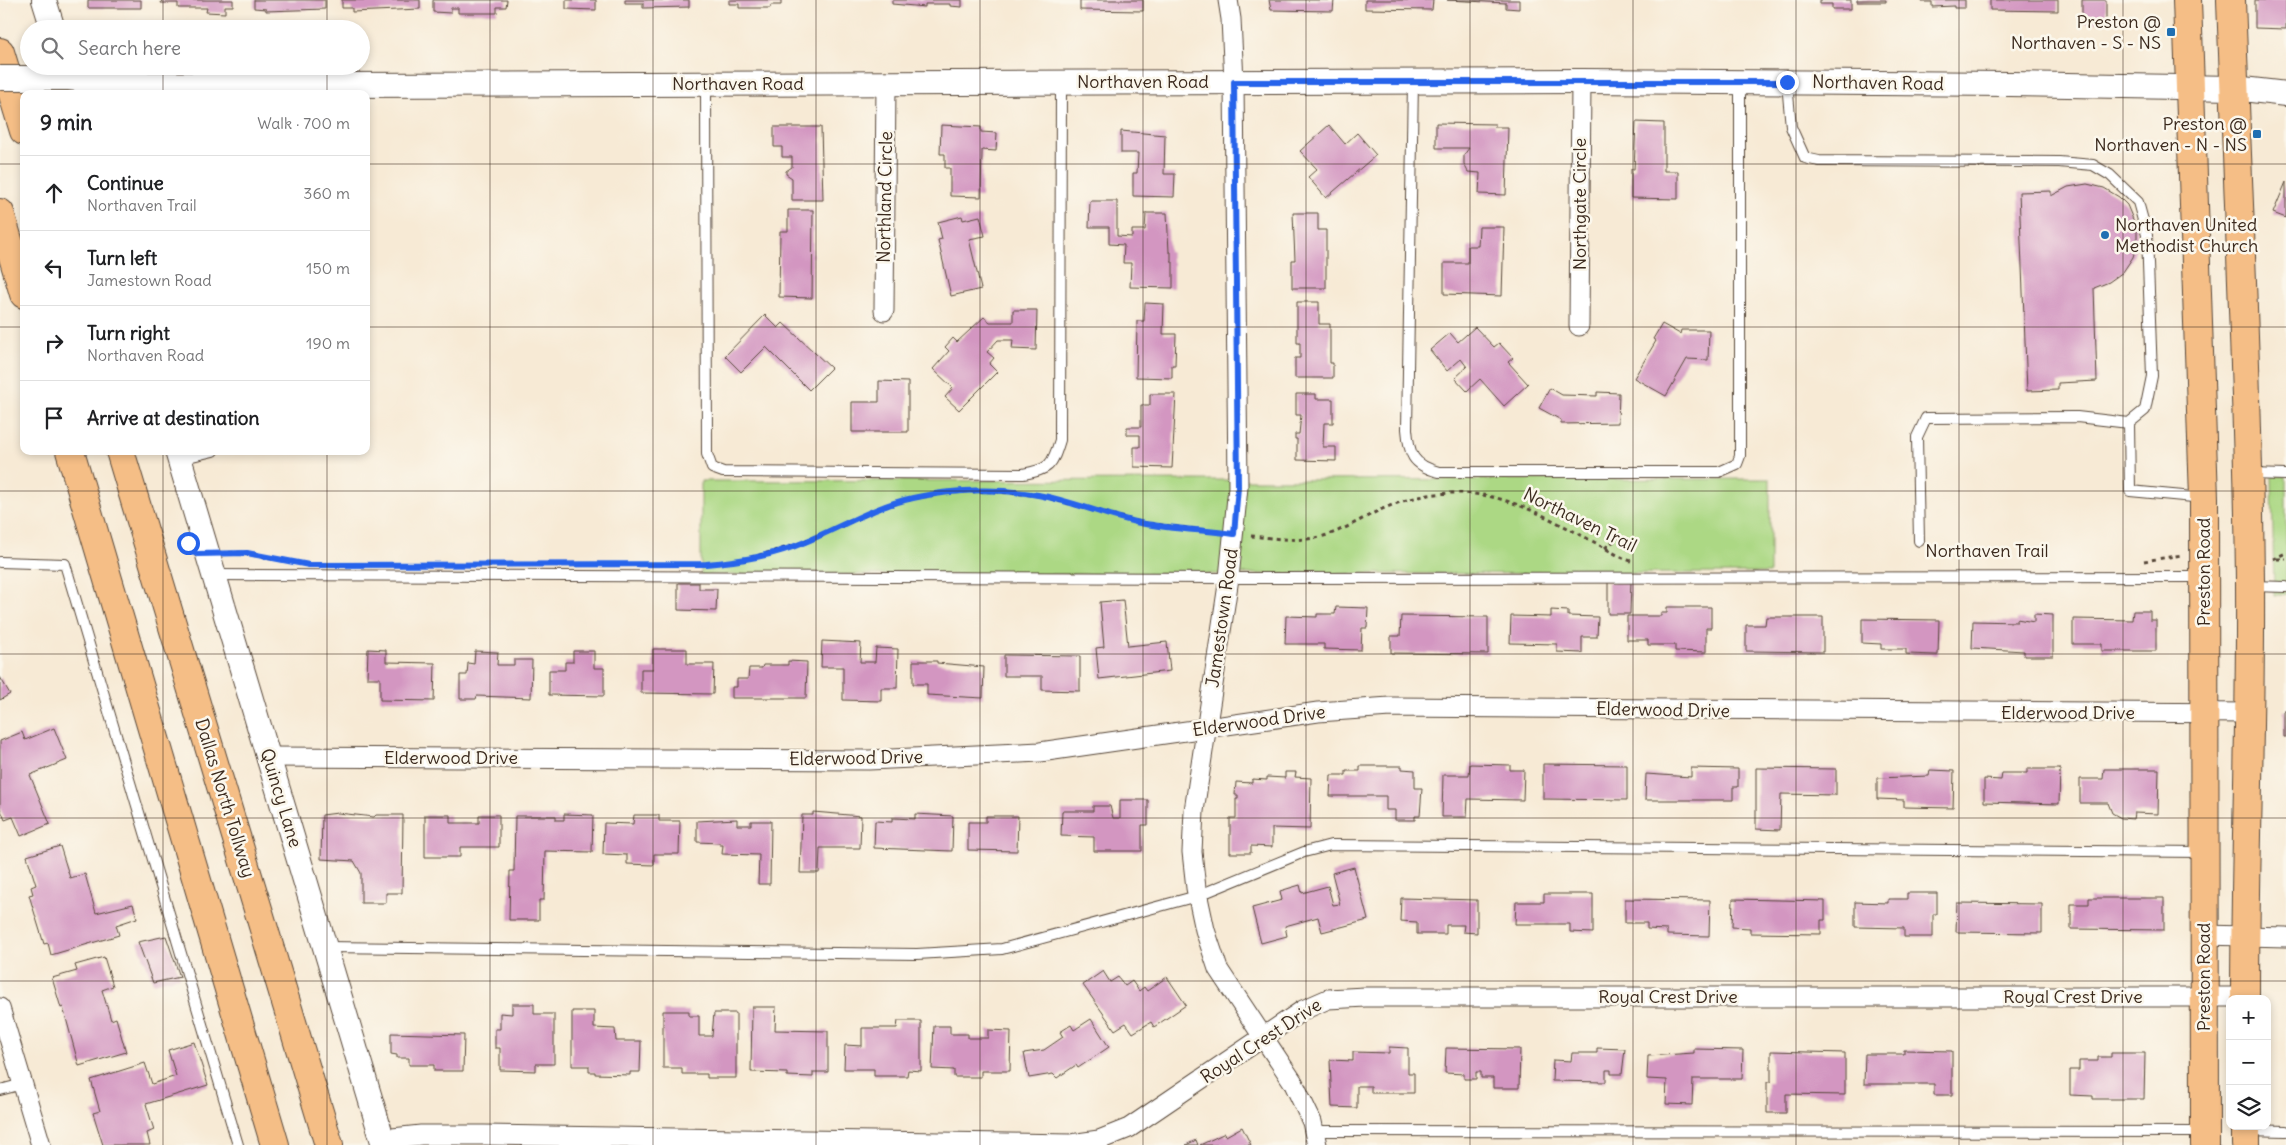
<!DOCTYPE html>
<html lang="en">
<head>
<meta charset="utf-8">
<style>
  body { margin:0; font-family:Delius,sans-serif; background:#f6f6f6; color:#202124 }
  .controls { position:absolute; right:15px; bottom:15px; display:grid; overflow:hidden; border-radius:10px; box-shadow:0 2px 8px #0003 }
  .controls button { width:45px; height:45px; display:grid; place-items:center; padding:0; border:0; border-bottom:1px solid #e0e0e0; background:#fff; color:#202124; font:25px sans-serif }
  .stop { position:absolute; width:15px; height:15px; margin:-11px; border:4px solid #2563eb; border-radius:50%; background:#fff }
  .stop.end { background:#2563eb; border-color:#fff; box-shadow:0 1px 5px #0008 }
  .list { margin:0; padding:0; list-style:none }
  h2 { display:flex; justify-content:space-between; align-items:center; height:65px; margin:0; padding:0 20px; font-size:21px }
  h2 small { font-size:16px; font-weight:400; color:#757577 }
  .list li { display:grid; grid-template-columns:32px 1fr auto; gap:15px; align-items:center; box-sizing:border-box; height:75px; padding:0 20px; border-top:1px solid #e0e0e0 }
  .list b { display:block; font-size:19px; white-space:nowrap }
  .list p { margin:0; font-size:16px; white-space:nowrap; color:#757577 }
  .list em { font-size:16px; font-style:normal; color:#757577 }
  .icon { flex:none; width:28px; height:28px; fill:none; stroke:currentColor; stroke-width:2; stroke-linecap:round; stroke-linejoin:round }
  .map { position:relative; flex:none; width:2286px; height:1145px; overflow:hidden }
  .search { position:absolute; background:#fff; box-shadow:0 2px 8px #0003; left:20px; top:20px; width:350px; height:55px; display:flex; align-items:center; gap:12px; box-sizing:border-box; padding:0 18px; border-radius:28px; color:#757577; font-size:19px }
  .panel { position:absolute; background:#fff; box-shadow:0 2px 8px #0003; left:20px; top:90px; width:350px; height:365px; border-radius:10px }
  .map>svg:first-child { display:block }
  .green { fill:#acd884; stroke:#748151 }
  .building { fill:#d396c1 }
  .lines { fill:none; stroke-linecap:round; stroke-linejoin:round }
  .service-casing { stroke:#574739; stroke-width:12 }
  .minor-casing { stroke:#574739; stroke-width:21 }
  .tertiary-casing { stroke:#574739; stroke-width:26 }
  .primary-casing { stroke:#574739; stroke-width:30 }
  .motorway-casing { stroke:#574739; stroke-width:30 }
  .path { stroke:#574739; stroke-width:3; stroke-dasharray:4 4; stroke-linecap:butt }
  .service { stroke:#fff; stroke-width:10 }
  .minor { stroke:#fff; stroke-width:19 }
  .tertiary { stroke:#fff; stroke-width:24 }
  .primary { stroke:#f5be86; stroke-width:28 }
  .motorway { stroke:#f5be86; stroke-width:28 }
  .tertiary-bridge-casing { stroke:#574739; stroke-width:26; stroke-linecap:butt }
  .tertiary-bridge { stroke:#fff; stroke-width:24 }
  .route { stroke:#2563eb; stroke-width:6 }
  .grid { fill:none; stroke:#3b2a1e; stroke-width:1; stroke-opacity:0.55 }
  .poi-dot { fill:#1f6fb2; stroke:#fbf7ec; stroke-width:2 }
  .labels { text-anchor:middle; stroke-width:5; stroke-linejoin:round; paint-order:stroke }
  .poi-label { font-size:18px; fill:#3b2a1e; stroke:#fbf7ec; text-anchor:end }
  .street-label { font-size:18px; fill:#3b2a1e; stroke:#fbf7ec }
</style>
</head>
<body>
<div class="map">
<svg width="2286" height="1145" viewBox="0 0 2286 1145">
  <rect width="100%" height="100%" fill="#fbf7ec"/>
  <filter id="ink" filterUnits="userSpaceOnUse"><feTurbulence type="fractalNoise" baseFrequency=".02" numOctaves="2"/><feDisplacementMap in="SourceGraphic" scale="10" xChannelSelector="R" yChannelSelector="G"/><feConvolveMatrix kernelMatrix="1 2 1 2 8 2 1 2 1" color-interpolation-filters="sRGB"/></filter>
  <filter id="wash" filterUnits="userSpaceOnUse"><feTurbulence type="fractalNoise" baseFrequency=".0096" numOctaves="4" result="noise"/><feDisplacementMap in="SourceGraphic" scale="20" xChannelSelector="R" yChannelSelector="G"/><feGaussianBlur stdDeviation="1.12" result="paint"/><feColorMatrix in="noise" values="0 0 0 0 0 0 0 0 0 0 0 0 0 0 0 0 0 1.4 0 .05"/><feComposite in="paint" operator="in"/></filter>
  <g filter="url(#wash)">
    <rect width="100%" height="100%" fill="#f7ead5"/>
    <path class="green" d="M2272,476h14v119h-12z
      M1770,479v94l-1069,2v-94z"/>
    <g id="blocks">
      <path class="building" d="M88,0h53v8h-53z
        M162,0h71v6h-8v7l-19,-1 1,-4h-29v-5h-17z
        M254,0h71v9l-59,2v-2l-12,-1z
        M342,0h78v9l-68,3v-4h-10z
        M433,0h74l-1,7h-9v6h-39v-5h-7v5l-18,-1z
        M566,0h30v10l-30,-1z
        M625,0h64v7l-46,1v-5h-18z
        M729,0h52v5h-10l-1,3h-31v-4h-10z
        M892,0h70v7l-12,-1v-2h-25v3l-33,-3z
        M1080,0h63v11l-63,-1z
        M1269,0h65l-1,11 -62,-1z
        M1365,0h68l-1,10 -67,-1z
        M1447,0h72v9l-13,-1v-5z
        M1820,0h31v9h-19v-5h-12z
        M1857,0h29v2h-29z
        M1922,0h43v8h-11v-2l-22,1v-5h-10z
        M1990,0h68v11l-68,-1z
        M2082,0h24v23l-24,-1z
        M2255,0h31v29l-31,-1z
        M1636,122l28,1v48h14v28l-47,-1v-29h3z
        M1436,123l59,1v3h13l-2,68 -27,-1 1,-21 -12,-1 -4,-8v-9l5,-7h-33z
        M941,125l40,2v5l16,1 -1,18 -14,-1 -1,47 -31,-1v-28h-5v-14h-5z
        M1329,125l16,19 12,-11 19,22 -50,43 -18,-21 9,-8 -17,-18z
        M774,127h47l2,73h-31v-22l-6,-4v-3l6,-4v-10h-10v-10h-8z
        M1121,131l44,4 -1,39h11l-1,23 -41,-1v-23h4l1,-20h-17z
        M2286,182v36l-13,-5z
        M2087,184l17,4 15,9 8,8 10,24v13l-4,15 -10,15 -14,10 -15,6 3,93 -39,2v7l-31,1 -8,-199 32,-1v5l17,-9z
        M1090,201h27v35l15,1v-7h13l1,-17h21l2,39h2v10h2v26l-43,-1 1,-24h-8l1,-18 -15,-1v-17h-20z
        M788,210h25l-1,88 -33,-1 1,-66h8z
        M1293,213h25v17h8v58h-34v-28h3z
        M962,216l1,4 17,-4 5,20 -16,3 12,50 -30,7 -13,-56 4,-1 -4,-17z
        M1479,227h25l-2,69 -58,-2v-31h24v-17h10z
        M1297,302h22v22h11v39h3v15h-38v-20h5v-15h-3z
        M1145,303l19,1 -1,30h13l-1,31h-3v13l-36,-1 1,-56h7z
        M1013,310h24l-1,40 -24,-1 1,-9h-15l-11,12 7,6 -5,6 8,8 -38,38 -14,-13 8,-9 -20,-19 16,-18 -4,-4 8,-9 4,4 27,-25 6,5h23z
        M765,315l13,13 5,-5 48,45 -22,22 -43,-43 -25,25 -16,-16z
        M1662,324l18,10 1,-4h28l-1,30 -21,-1 -21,37 -32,-18 22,-37 -3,-2z
        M1475,327l19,20 5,-4 14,15 -5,4 20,22 -24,22 -24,-27 -13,12 -12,-13 12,-11 -6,-8 -14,12 -17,-21 20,-17 8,9z
        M879,381l29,1v50h-56v-30h27z
        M1550,388l12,7 35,1v-4l22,1 -1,30 -57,1v-4l-22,-12z
        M1150,394h26l-4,74 -38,-1v-20h6v-12h-13v-8h14v-22h9z
        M1296,394h20v5h17v24h-9l-1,24h13v14l-39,-1v-21h-2v-5h4l2,-19h-5z
        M1608,582h23l-1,32h-22z
        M678,583h21v6h18l-1,22 -38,-1z
        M1123,600l5,46 39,-4 3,29 -71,8 -3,-31 8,-1 -4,-45z
        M1336,607l32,1 -1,20h-5l-1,22 -37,-1v-5h-39l1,-28 31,1v-3h18z
        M1667,607h44v21h-5v24l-31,-1v-6h-27v-5h-21v-24h34v-3h6z
        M1551,610l17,1v5l30,1 -1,20h-15v16l-25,-1v-8l-47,-1 1,-27 40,1z
        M2133,611h17v9h6v31h-54v-7h-29v-25l59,1z
        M2034,614l19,1v41h-29v-5l-52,-3 1,-27 44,1v-3l17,3z
        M1401,616l87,1v37l-97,-1v-17h9z
        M1766,617h57v35l-77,-1v-26h19z
        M1862,619l77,1 -1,35 -32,-1v-5h-25v-5l-19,-1z
        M822,641l39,2 -1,19h15l1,-14 22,1 -1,39h-16v13l-38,-1v-33h-22z
        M368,649l18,1v12l49,1 -1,38 -54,-1v-22h-13z
        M653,649h34v15h27l-1,30 -72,-1v-24h12z
        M475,651l23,1 -1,13h17v-5h18l-1,38 -54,-2 -1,3h-16v-24h7l1,-12 6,1z
        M573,651h21v17h10v28l-55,-1v-25h16v-8h8z
        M1004,655l76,1v35l-38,-1v-14h-38z
        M788,661l19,1 -1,36h-74v-11h5v-8h11l1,-11h13l1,-3h25z
        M913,661h24v2l47,4 -1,31 -56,-3v-11h-14z
        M0,677l10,17 -10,6z
        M2284,711h2v26h-2z
        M54,728l13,32 -37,15 20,49 -29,12 -8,-19 -8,3 -5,-12v-67l22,-9 3,8z
        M1470,764l40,1v5h14l-1,30 -55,-1 -1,18h-25l1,-42h26z
        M1543,764l84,1v35l-84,-1z
        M1360,766h42v3l13,1v18h7l-2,28h-5v4h-20v-10h-9v-14h-56l1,-21h15v-4h14z
        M1691,768l47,1v18h-5v13h-88l1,-26 45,3z
        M1756,768l80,1v26l-55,-1 -1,36 -24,-1z
        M2027,769h33l-1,35 -75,-2v-23l17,1 1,-7h25z
        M2104,769h55l-1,45 -24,-1 -1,6 -12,-1 -9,-5 -4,-10h-28v-24h23z
        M1930,770l24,1 -1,37 -49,-1v-7l-27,-1v-21l52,-2z
        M1285,772h11l-1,5 16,1 -1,51 -38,-1v19l-21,-1v7h-21v-35h6v-19h2v-4h-3l1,-13 16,1v-4l15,1v-3l18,1z
        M1120,800h28v25h-6v26h-48v-14l-33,-1 1,-25h31v-5h17l3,12h7z
        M813,812l48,4 -1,32h-40l-1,25h-19l2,-58h11z
        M338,813l36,4 2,-2h27l-1,78h-16v10h-25v-30l-7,-12 -33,-2 1,-44z
        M564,814l29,1 -1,37 -47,-1 -1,49h-5v20h-30l1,-49h4l1,-55h41v4h8z
        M915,814l38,2 -1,35 -78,-3 1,-27 17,1v-4l23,1z
        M425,815h25v8h29v-8h20v32h-39v10h-35z
        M634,815h25v6h21l-1,33h-25v11l-27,-1v-9l-24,-1 1,-31 29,1z
        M986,816h32l-1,35 -49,-1v-28h18z
        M737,819v6h14v-4h20l-1,63h-12l1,-29 -37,-1 1,-9h-3v-2l-23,-1v-21z
        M60,846l10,32 15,-4 11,39 37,-9 4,14 -21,7 3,10 -68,20 -3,-12 -4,1 -15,-49 4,-1 -2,-7 5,-2 -9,-29z
        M1354,867l14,53 -46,12 -4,-15 -33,9 2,10 -26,7 -9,-35 30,-8 -2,-9 20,-6 2,8 26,-7 5,19 7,-1 -8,-31z
        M1907,893h30v21h-4v23h-29v-9l-49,-1v-25l33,1v-4h19z
        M1544,894h49v39l-23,-1v-8h-55l1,-22h28z
        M1401,898l76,2v33l-14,-1 1,-7h-18v9h-29v-12l-17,-1z
        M2089,898h75v32l-93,-1v-25h18z
        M1625,899l85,1 -1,36 -42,-1v-5l-20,-1v-6h-22z
        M1733,899l92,2v19h-4v14l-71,-1v-5l-18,-1z
        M1957,903l85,1v29l-86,-1z
        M166,936l14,41 -27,6 -15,-41z
        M104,957l9,29 -11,4 9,30 5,-2 10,34 -47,14 -16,-59 -2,1 -9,-30 25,-7 -2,-6z
        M1103,971l7,11 8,-5 7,9 7,-5 7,10 5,-4 3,4 20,-14 19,28 -32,22 -3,-5 -18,11 -7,-10 -11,7 -32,-45z
        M512,1004h22v10h20v50h-18v7l-36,-1v-22h-5v-19h5v-16l12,1z
        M752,1007h24l-1,23 53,1v41h-15v5l-26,-1v-3l-36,-1z
        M572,1011h22v17l21,1 1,12h25l-1,31h-10v3l-35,-1v-2h-6v-6h-17z
        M663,1011h26v5h10v20h13l2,-23h22v65h-29v-4h-25v-6h-19z
        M1091,1019l18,28 -31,21 -2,-3 -19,13 -4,-4 -24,4 -5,-25 20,-3 19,-13 -3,-5 11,-7 3,5z
        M898,1021h23v50l-13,-1 -1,6h-33v-7h-30l1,-24 17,1v-18h35z
        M934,1026h16v8h18v4h20v-8l23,1 -1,40h-29v6h-27v-7l-22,-1z
        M391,1033l73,2 -1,36h-29v-6h-25v-7h-12v-3l-6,-1z
        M194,1042l14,43 -62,19 8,26 -7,3 3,12h-47l-10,-32 7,-2 -9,-31 54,-17 7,21 24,-8 -8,-26z
        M1389,1047l19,1v25h6v20h-43v-7h-14v22l-25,-1 -2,-47 23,1v-9l36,1z
        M1446,1048l74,1 -1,39h-26v-10h-12v-6h-5v7h-12v-5l-19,-1z
        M1597,1048l28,1 -3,25h-11v-4h-5v12l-54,-1 1,-21 18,1 1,-8h25z
        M1694,1049l49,1 -1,29h-49l-1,26 -26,-1 1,-24 -20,-1 1,-23 46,-3z
        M1904,1050l48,1v44h-18v-11h-70l1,-30h39z
        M1771,1051l74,2v42l-59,-1v19h-19v-31h4z
        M2111,1053h34l-1,46h-51v-3l-23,-1v-25h9v-9h19v-4h13z
        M1242,1127l9,18h-51l25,-12 1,3z
        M1196,1140l2,5h-12z"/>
    </g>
  </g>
  <g filter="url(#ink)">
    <use href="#blocks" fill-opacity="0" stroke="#574739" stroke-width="1"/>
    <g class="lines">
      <defs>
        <path id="service" d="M1413,82l-6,347c2,25 5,36 32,43h280l18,-8 3,-8v-374
          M1787,83l4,44 14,31 14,3 240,1 34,3 17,10 28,27 9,33 5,141 -7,34 -16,13 1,68 74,7
          M706,84l1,370 5,14 11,4 300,2c27,-5 29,-8 37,-34l1,-358
          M180,459l33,-8
          M2249,474l37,1
          M1919,541l-2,-104 9,-19 151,-1 52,6
          M0,562l65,2 173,581
          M214,575l1015,3 974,-1
          M2251,586l35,1
          M325,947l592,7 85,-5 195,-53 107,-44 27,-7 872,7
          M0,1090l23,-6
          M2247,1130l39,1
          M1314,1131l889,1"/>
        <path id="minor" d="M1228,0l3,19 3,63 4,405 -9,91 -35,233 -2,41 4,36 9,42 13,39 75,113 19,40 5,23
          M884,311l2,-228
          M1579,326l2,-245
          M269,757l600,3 171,-8 278,-40 72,-5 860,6
          M2204,935l82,2
          M0,1008l41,137
          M383,1139l38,-4h63l587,9 28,-4 30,-12 174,-118 25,-11 37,-2h880"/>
        <path id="tertiary" d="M44,0l9,29
          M37,78h32l49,6 210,1 1253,-4 430,3 223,4 52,6
          M177,451l207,694"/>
        <path id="primary" d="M2187,0l17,498 1,647
          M2231,0c7,194 17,388 19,582 1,139 -5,278 -5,417
          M2246,1126v19"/>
        <path id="motorway" d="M0,52l24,79
          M0,213l24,81
          M70,451l205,694
          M120,451l209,694"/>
      </defs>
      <use href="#service" class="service-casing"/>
      <use href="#minor" class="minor-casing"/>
      <use href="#tertiary" class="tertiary-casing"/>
      <use href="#primary" class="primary-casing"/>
      <use href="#motorway" class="motorway-casing"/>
      <path class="path" d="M1251,536c22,2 47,6 69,1 21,-5 39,-17 58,-26 27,-13 56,-19 85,-18 48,2 89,27 131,49 12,6 24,15 37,19
        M1605,548l15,-12
        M229,553h18l26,6
        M2273,559l13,-6
        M2277,559h9
        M743,560l60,-17 77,-35 33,-10 38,-6 40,-1 47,4 104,28 73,9
        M2144,561l38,-6"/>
      <use href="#service" class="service"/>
      <use href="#minor" class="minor"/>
      <use href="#tertiary" class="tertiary"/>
      <use href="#primary" class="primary"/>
      <use href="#motorway" class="motorway"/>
      <defs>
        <path id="tertiary-bridge" d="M0,78h37"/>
      </defs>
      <use href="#tertiary-bridge" class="tertiary-bridge-casing"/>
      <use href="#tertiary-bridge" class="tertiary-bridge"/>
    </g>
  </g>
  <g class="lines" filter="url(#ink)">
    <path class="route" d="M188,543l2,8 7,3 50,-1 62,12 397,-1c34,-3 67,-8 99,-22 36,-15 70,-36 108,-44 40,-9 85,-10 125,-3 35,6 67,21 102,28 31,6 63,7 94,11l4,-47 -4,-405h553"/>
  </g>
  <path class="grid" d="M163,0v29M327,0v29M490,0v1145M653,0v1145M816,0v1145M980,0v1145M1143,0v1145M1306,0v1145M1470,0v1145M1633,0v1145M1796,0v1145M1959,0v1145M2123,0v1145M163,66v28M327,66v28M0,164h24M366,164h1920M0,327h24M366,327h1920M163,451v694M327,451v694M0,491h2286M0,654h2286M0,818h2286M0,981h2286"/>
  <g class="poi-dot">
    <rect x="2166" y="27" width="10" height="10" rx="2.5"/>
    <rect x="2252" y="129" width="10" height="10" rx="2.5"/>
    <circle cx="2105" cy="235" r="5"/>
  </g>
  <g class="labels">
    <g class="poi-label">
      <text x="2161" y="28">Preston @<tspan x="2161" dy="21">Northaven - S - NS</tspan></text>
      <text x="2247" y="130">Preston @<tspan x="2247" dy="21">Northaven - N - NS</tspan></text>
      <text x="2115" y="231" text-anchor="start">Northaven United<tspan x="2115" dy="21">Methodist Church</tspan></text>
    </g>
    <g class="street-label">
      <text x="1143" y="88">Northaven Road</text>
      <text transform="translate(1878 83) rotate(1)" y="6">Northaven Road</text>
      <text x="738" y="90">Northaven Road</text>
      <text transform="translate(885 197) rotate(-89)" y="6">Northland Circle</text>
      <text transform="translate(1580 204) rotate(-90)" y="6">Northgate Circle</text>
      <text transform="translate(1580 520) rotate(26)" y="6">Northaven Trail</text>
      <text x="1987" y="557">Northaven Trail</text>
      <text transform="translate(2204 572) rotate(-90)" y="6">Preston Road</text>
      <text transform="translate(1222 618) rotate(-82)" y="6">Jamestown Road</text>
      <text transform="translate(1663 710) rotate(1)" y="6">Elderwood Drive</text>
      <text x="2068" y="719">Elderwood Drive</text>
      <text transform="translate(1259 721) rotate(-8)" y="6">Elderwood Drive</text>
      <text x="451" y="764">Elderwood Drive</text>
      <text transform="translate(856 758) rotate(-1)" y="6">Elderwood Drive</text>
      <text transform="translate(225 798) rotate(73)" y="6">Dallas North Tollway</text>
      <text transform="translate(281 798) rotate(73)" y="6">Quincy Lane</text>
      <text transform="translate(2204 977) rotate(-90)" y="6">Preston Road</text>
      <text x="1668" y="1003">Royal Crest Drive</text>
      <text x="2073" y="1003">Royal Crest Drive</text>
      <text transform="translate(1261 1041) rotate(-33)" y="6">Royal Crest Drive</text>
    </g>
  </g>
</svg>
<div class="controls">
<button>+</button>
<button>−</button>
<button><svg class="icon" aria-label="layers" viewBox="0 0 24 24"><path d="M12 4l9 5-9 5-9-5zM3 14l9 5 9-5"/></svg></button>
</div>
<div class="stop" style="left:188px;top:543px"></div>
<div class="stop end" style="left:1787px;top:82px"></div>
<div class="search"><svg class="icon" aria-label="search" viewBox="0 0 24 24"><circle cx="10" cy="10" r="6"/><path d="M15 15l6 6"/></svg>Search here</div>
<section class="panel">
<h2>9 min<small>Walk · 700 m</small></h2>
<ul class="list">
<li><svg class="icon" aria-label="ahead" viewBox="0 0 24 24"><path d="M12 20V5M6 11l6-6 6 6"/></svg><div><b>Continue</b><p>Northaven Trail</p></div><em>360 m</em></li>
<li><svg class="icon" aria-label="left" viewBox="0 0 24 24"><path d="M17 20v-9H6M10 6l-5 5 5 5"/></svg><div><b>Turn left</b><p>Jamestown Road</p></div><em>150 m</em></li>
<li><svg class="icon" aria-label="right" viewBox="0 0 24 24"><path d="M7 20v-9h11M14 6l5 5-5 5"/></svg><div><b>Turn right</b><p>Northaven Road</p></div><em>190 m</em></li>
<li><svg class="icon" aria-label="arrive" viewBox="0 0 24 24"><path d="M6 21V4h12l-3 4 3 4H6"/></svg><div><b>Arrive at destination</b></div></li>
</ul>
</section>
</div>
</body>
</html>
